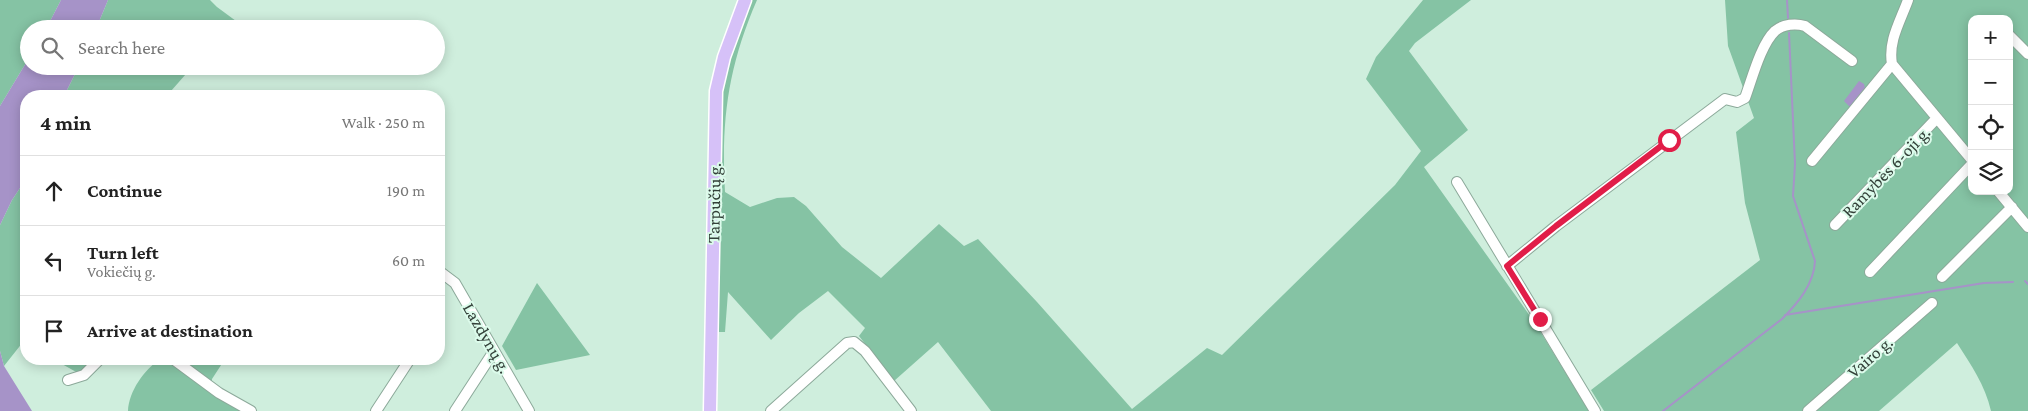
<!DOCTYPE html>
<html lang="en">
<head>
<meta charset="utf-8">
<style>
  body { margin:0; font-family:"Crimson Pro",serif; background:#f2f2f2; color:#222 }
  .controls { position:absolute; right:15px; top:15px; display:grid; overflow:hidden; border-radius:10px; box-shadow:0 2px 12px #0003 }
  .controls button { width:45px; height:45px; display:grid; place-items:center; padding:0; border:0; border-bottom:1px solid #e0e0e0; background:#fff; color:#222; font:25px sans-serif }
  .stop { position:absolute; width:15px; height:15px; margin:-11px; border:4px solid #e11d48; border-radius:50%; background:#fff }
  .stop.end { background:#e11d48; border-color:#fff; box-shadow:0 1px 5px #0008 }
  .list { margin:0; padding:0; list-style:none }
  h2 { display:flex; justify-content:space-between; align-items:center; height:65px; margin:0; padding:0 20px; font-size:21px }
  h2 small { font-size:16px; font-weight:400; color:#767676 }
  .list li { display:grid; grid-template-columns:32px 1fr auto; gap:15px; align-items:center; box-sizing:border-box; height:70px; padding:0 20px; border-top:1px solid #e0e0e0 }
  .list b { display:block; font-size:19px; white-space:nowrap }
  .list p { margin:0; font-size:16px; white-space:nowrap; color:#767676 }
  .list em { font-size:16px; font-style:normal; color:#767676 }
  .icon { flex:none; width:28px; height:28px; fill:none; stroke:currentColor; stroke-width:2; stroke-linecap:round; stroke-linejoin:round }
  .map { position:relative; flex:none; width:2028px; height:411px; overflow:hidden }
  .search { position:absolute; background:#fff; box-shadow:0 2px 12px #0003; left:20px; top:20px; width:425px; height:55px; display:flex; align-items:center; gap:12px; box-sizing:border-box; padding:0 18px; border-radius:28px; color:#767676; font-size:19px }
  .panel { position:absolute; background:#fff; box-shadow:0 2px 12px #0003; left:20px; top:90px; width:425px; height:275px; border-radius:20px }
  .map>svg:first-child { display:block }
  .green { fill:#85c3a4; fill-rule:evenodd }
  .water { fill:#a693c8 }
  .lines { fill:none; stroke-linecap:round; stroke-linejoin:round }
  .stream { stroke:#a693c8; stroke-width:2 }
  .minor-casing { stroke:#8ca99a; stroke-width:12 }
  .major-casing { stroke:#fff; stroke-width:15 }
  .minor { stroke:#fff; stroke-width:10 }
  .major { stroke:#d6c1f8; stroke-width:12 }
  .route { stroke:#e11d48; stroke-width:6 }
  .labels { text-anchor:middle; stroke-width:4; stroke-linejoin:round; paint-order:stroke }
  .street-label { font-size:18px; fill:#334039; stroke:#dcfbeb }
</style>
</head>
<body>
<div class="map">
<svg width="2028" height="411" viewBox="0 0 2028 411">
  <rect width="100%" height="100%" fill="#cfeedd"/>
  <path class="green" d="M0,0h61l-15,29h-17v29l-29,48z
    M108,0h102l7,7 19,14 -7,8h-133z
    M749,0h8c-29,67 -36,120 -32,192l25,15 27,-9 17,-1 12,9 36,41 39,31 58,-54 25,22 14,-7 59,63 95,107 75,-61 15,7 173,-170 26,-34 -55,-72 10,-22 47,-57h48l-56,43 -6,8 59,79 -44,37 111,156 54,88h-598l-53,-69 -44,39 -35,-45 6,-8 -37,-37 -29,22 -28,27 -43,-48 -3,40h-8l5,-255z
    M1725,0h303v411h-37c-6,-26 -20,-46 -34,-68l-78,68h-275l-13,-21 169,-130 -15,-57 -9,-71 18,-14 -26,-72zM1972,19h37v172h-37z
    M79,66h114l-22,25 -1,5h-106z
    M26,179v165l-3,-2 -19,24 -4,-15v-126l12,-25z
    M537,283l53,72 -74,15 -14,-24z
    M53,359h43l-4,5 -14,9z
    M160,359h65l-13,20 -1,12 34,20h-117c1,-20 16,-41 32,-52z"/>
  <path class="water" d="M61,0h47l-12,29h-50z
    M29,58v8h50l-15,30h-38v83l-14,21 -12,25v-119z
    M1859,81l5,3 1,4 -15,19 -6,-6z
    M0,351l4,15 28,45h-32z"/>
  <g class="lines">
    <path class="stream" d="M1787,0l1,18
      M2025,281l3,3
      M1785,315l199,-32 29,-1
      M1663,411l119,-92c16,-16 32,-35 33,-58l-22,-65 2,-32 -6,-131"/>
    <defs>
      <path id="minor" d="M1908,0c-8,22 -20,41 -16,64l80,96
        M2009,35l19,19
        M1812,161l80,-97
        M1457,182l138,229
        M1998,191l30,36
        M1835,225l102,-107
        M1507,266l49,-40 169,-127 12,3 8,-4c7,-19 16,-54 30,-67 8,-7 21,-8 30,-5l47,35
        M439,271l16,12 74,128
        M1870,272l102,-108
        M1942,277l70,-70
        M173,359l46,34 32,18
        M68,380l16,-5 16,-16
        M376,411l34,-52
        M455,411l39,-60
        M771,411l76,-68 7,-1 11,9 46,60
        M1808,411l124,-108"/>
      <path id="major" d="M710,411l6,-320 8,-34 21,-57"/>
    </defs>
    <use href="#minor" class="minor-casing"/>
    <use href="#major" class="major-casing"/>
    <use href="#minor" class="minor"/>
    <use href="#major" class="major"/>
  </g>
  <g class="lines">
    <path class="route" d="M1540,319l-33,-53 49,-40 113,-86"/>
  </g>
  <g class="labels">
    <g class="street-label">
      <text transform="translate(1886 172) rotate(-46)" y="6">Ramybės 6-oji g.</text>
      <text transform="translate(714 203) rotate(-89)" y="6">Tarpučių g.</text>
      <text transform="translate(487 338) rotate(60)" y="6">Lazdynų g.</text>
      <text transform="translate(1870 357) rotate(-41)" y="6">Vairo g.</text>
    </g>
  </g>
</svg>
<div class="controls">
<button>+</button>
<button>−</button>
<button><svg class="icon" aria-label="locate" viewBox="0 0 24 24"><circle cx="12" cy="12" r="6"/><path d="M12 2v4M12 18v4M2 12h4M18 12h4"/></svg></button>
<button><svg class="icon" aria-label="layers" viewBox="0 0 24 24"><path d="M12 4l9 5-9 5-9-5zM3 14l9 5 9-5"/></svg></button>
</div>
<div class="stop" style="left:1669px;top:140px"></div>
<div class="stop end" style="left:1540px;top:319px"></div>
<div class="search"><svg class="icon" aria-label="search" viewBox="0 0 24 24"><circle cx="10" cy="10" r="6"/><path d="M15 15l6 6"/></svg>Search here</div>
<section class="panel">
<h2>4 min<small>Walk · 250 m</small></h2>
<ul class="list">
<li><svg class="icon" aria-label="ahead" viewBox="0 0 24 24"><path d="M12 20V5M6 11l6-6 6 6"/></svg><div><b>Continue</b></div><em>190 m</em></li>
<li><svg class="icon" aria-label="left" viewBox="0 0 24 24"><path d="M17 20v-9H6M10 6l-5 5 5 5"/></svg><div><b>Turn left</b><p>Vokiečių g.</p></div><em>60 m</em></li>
<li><svg class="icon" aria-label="arrive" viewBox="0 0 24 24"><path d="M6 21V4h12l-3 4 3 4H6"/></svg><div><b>Arrive at destination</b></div></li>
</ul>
</section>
</div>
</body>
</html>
